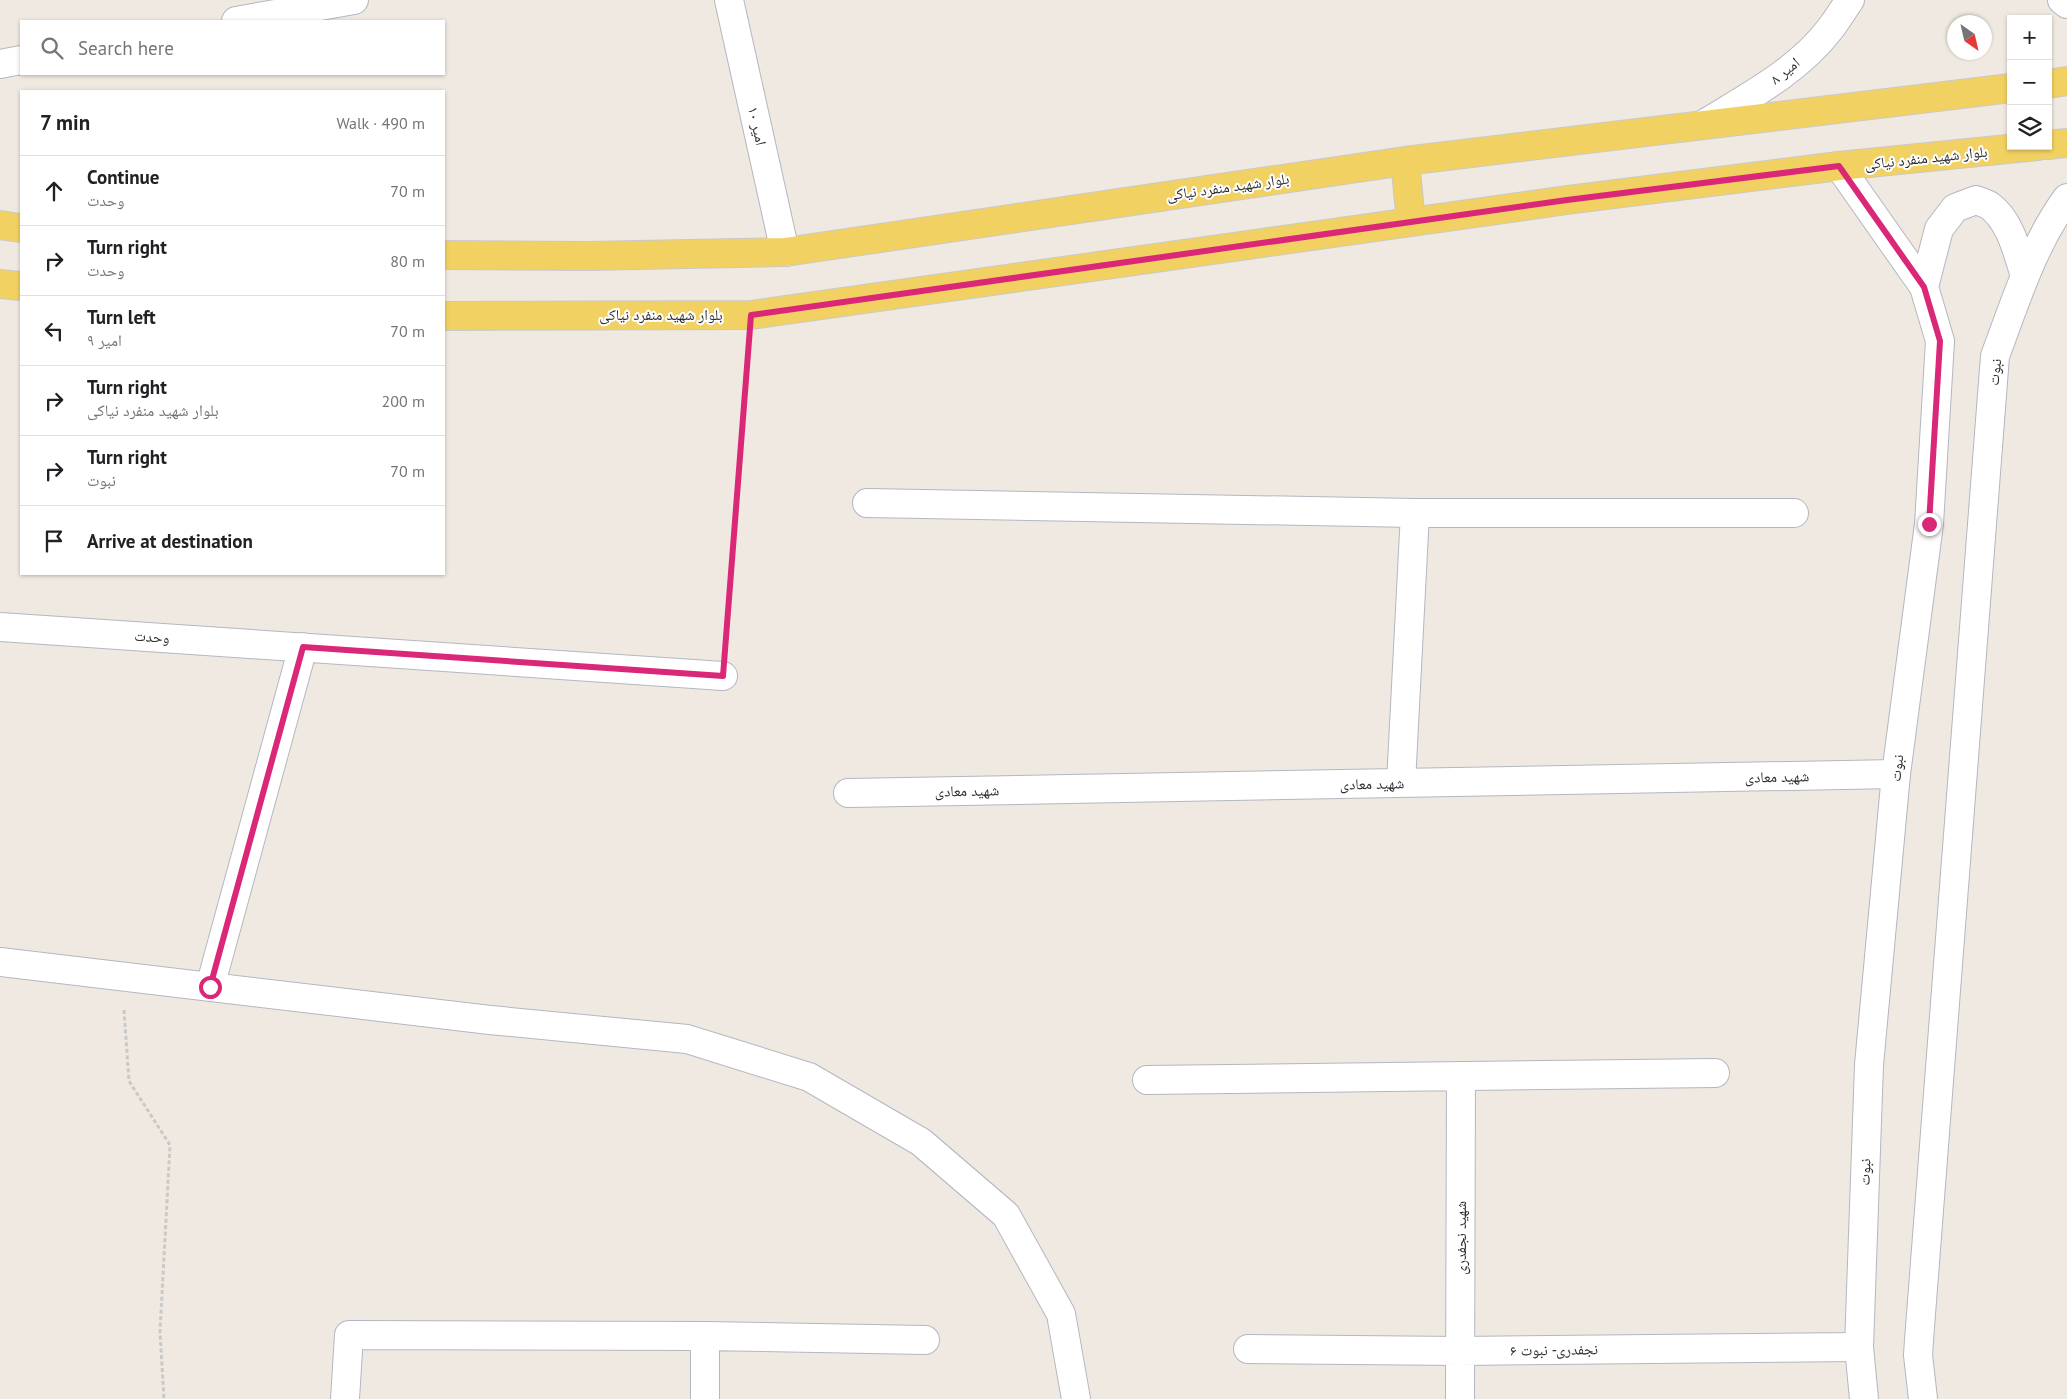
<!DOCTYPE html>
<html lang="en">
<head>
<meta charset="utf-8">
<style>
  body { margin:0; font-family:"PT Sans","Noto Naskh Arabic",sans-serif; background:#f2f2f2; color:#202124 }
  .controls { position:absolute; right:15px; top:15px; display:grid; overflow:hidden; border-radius:0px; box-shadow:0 1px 4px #0004 }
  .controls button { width:45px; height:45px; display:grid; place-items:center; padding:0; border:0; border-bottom:1px solid #e0e0e0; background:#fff; color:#202124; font:25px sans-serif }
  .compass { position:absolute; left:1947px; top:15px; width:45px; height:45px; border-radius:50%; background:#fff; box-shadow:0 1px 4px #0004; rotate:146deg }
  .stop { position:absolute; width:15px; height:15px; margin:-11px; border:4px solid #db2777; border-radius:50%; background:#fff }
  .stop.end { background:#db2777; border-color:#fff; box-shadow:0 1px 5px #0008 }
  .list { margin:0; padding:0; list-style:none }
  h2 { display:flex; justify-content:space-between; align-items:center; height:65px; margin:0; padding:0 20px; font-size:21px }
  h2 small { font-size:16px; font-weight:400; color:#757577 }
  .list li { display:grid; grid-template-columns:32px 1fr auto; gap:15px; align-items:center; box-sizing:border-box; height:70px; padding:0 20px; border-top:1px solid #e0e0e0 }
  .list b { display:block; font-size:19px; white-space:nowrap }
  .list p { margin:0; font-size:16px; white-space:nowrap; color:#757577 }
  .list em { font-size:16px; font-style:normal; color:#757577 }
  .icon { flex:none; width:28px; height:28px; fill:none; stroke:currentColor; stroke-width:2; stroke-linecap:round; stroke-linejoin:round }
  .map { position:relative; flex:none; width:2067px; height:1399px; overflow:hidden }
  .search { position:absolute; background:#fff; box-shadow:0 1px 4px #0004; left:20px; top:20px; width:425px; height:55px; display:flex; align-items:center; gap:12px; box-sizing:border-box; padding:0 18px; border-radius:0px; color:#757577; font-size:19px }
  .panel { position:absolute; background:#fff; box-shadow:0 1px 4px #0004; left:20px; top:90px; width:425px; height:485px; border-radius:0px }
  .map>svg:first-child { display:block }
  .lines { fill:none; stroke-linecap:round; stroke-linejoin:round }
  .street-casing { stroke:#b4b7c1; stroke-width:30 }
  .secondary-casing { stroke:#b4b7c1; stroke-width:30 }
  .primary-casing { stroke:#c9c9c9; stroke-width:30 }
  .path { stroke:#c9c9c9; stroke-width:3; stroke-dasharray:4 2.5; stroke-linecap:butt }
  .street { stroke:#fff; stroke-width:28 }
  .secondary { stroke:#fff; stroke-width:28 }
  .primary { stroke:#f2d163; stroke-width:28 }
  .route { stroke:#db2777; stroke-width:6 }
  .labels { text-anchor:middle; stroke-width:4; stroke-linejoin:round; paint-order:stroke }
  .street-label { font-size:15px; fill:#2e2e2e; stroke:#fff }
</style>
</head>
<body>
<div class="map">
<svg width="2067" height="1399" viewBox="0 0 2067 1399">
  <rect width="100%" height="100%" fill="#efe9e1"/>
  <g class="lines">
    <defs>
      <path id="street" d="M729,0l56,252
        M236,21l118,-21
        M0,64l21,-4
        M867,503l548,10h379
        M0,627l723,49
        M1401,783l14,-270
        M848,793l1048,-19
        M0,962l490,58 197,19 122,38 112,65 85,73 55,99 15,85
        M210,987l93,-340
        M1147,1080l568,-7
        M705,1336v63
        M1248,1349l212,2 399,-4
        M345,1399l4,-64 356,1 220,4
        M1460,1399l1,-323"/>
      <path id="secondary" d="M2062,0l5,4
        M1704,124c44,-27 94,-53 126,-95 7,-9 13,-19 20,-29
        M1839,166l85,121 16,54 -11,183 -33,250 -27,291 -10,282 5,52
        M1924,287l15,-58 16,-21 21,-8c4,2 10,3 14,6 21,16 27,46 35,70
        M1923,1399l-5,-44 1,-15 76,-984c20,-53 38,-112 72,-158"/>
      <path id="primary" d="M2048,84l19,-3
        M2048,145l19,-2
        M1405,161l6,61
        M0,225l21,3
        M444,255l144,1 197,-4 620,-91 606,-73
        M0,284l21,2
        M444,316l307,-1 816,-115 272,-34 199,-20"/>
    </defs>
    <use href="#street" class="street-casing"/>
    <use href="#secondary" class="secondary-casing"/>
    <use href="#primary" class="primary-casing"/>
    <path class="path" d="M725,645l23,-298
      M124,1010l5,71 41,64 -10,187 4,67"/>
    <use href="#street" class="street"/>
    <use href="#secondary" class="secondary"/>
    <use href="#primary" class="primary"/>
  </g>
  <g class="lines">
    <path class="route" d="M210,987l93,-340 420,29 28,-361 816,-115 272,-34 85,121 16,54 -11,183"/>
  </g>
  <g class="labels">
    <g class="street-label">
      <text transform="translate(1785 71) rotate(-39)" y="5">امیر ۸</text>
      <text transform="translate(757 126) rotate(77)" y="5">امیر ۱۰</text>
      <text transform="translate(1926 158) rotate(-6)" y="5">بلوار شهید منفرد نیاکی</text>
      <text transform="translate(1228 187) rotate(-8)" y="5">بلوار شهید منفرد نیاکی</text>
      <text x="661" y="320">بلوار شهید منفرد نیاکی</text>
      <text transform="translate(1995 372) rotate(-84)" y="5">نبوت</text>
      <text transform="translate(152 637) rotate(4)" y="5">وحدت</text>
      <text transform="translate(1897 768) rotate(-83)" y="5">نبوت</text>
      <text transform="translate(1777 777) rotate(-1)" y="5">شهید معادی</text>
      <text transform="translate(1372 784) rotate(-1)" y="5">شهید معادی</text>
      <text transform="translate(967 791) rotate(-1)" y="5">شهید معادی</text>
      <text transform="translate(1865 1172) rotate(-88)" y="5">نبوت</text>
      <text transform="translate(1461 1238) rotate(-90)" y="5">شهید نجفدری</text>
      <text transform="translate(1554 1350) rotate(-1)" y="5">نجفدری- نبوت ۶</text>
    </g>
  </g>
</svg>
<div class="controls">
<button>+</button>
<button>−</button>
<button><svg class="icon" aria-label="layers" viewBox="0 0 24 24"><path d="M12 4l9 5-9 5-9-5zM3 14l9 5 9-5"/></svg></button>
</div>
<svg class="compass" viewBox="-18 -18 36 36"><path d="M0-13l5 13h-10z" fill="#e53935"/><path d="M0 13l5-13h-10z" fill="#757577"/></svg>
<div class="stop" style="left:210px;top:987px"></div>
<div class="stop end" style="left:1929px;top:524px"></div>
<div class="search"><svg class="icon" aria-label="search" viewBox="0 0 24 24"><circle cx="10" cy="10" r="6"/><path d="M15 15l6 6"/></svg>Search here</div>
<section class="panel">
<h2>7 min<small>Walk · 490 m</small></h2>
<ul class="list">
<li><svg class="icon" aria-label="ahead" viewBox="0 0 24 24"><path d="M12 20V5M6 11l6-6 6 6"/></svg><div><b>Continue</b><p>وحدت</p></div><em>70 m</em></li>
<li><svg class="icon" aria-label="right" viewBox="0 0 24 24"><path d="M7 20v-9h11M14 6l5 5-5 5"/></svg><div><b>Turn right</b><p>وحدت</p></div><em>80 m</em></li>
<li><svg class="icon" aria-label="left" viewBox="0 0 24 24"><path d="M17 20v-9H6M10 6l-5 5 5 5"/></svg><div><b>Turn left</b><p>امیر ۹</p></div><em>70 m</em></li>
<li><svg class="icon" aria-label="right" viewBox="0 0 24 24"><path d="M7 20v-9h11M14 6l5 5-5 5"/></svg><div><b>Turn right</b><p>بلوار شهید منفرد نیاکی</p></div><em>200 m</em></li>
<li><svg class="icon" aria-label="right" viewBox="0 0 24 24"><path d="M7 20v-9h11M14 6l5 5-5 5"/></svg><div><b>Turn right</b><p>نبوت</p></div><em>70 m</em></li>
<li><svg class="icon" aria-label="arrive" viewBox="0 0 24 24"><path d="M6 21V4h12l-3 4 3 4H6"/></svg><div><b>Arrive at destination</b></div></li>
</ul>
</section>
</div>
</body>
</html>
